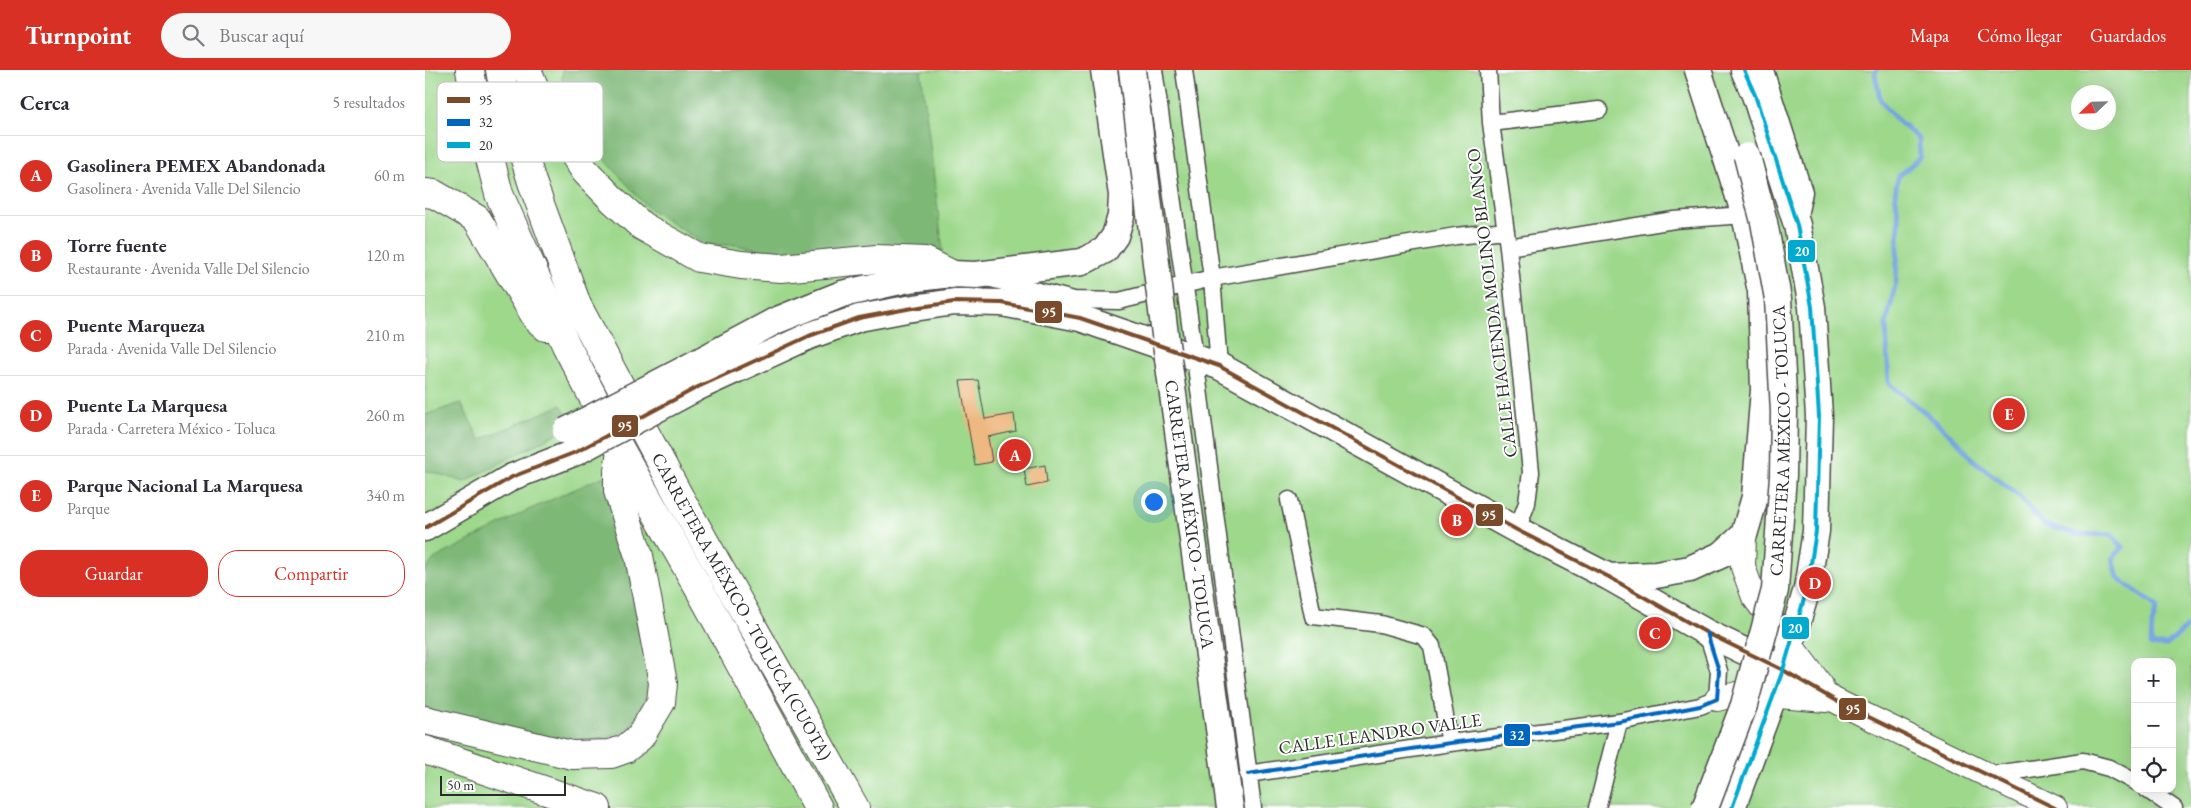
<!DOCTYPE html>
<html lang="es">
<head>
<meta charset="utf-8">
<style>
  body { margin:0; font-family:"EB Garamond",serif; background:#f7f7f7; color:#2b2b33 }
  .controls { position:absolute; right:15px; bottom:15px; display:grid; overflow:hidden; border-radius:10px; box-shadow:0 5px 20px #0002 }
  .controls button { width:45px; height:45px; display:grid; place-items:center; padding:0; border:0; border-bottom:1px solid #e1e1e2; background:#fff; color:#2b2b33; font:25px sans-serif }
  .compass { position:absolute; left:1646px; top:15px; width:45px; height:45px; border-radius:50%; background:#fff; box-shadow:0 5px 20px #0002; rotate:247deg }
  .scale { position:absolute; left:15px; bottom:12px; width:126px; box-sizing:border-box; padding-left:5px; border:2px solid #2b2b2b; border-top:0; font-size:14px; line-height:18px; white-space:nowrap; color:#2b2b2b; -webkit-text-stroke:4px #fff; paint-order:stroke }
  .you { position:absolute; left:728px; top:431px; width:18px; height:18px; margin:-12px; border:4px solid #fff; border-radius:50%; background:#1a73e8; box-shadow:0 0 0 8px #1a73e833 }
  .badge { display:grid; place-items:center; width:32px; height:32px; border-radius:50%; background:#d93025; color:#fff; font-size:16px; font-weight:700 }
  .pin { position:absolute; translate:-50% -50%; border:2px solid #fff; box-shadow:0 1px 5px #0006 }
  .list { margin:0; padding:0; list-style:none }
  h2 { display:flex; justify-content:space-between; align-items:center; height:65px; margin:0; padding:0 20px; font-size:21px }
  h2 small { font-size:16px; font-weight:400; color:#7c7c81 }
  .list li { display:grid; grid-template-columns:32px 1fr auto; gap:15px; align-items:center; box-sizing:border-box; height:80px; padding:0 20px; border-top:1px solid #e1e1e2 }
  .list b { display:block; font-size:19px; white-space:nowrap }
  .list p { margin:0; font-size:16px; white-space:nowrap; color:#7c7c81 }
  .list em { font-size:16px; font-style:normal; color:#7c7c81 }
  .actions { display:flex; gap:10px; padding:15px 20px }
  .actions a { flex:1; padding:11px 0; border:1px solid #d93025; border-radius:20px; text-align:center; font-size:18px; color:#d93025 }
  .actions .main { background:#d93025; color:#fff }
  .icon { flex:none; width:28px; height:28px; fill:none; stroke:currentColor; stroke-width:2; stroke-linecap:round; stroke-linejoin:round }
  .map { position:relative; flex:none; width:1766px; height:738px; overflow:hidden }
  header { display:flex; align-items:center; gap:30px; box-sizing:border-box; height:70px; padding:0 25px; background:#d93025; color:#fff }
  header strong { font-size:24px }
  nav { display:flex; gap:28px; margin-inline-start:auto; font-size:18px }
  .search { width:350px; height:45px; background:#f7f7f7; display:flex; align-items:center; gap:12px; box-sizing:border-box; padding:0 18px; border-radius:28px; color:#7c7c81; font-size:19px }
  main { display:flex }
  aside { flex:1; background:#fff }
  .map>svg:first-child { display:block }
  .green { fill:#9dd88b; stroke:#64825b; fill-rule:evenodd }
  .forest { fill:#7eb877; stroke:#547251 }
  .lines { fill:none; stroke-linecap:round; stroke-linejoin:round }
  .stream { stroke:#74a4de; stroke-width:5 }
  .building { fill:#eeb881 }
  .street-casing { stroke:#494846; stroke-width:19 }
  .secondary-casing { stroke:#494846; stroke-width:26 }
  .primary-casing { stroke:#494846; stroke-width:29 }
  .highway-casing { stroke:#494846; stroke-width:30 }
  .street { stroke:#fff; stroke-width:16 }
  .secondary { stroke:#fff; stroke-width:24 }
  .primary { stroke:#fff; stroke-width:26 }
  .highway { stroke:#fff; stroke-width:28 }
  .primary-bridge-casing { stroke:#494846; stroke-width:29; stroke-linecap:butt }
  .primary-bridge { stroke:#fff; stroke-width:26 }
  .bus-1-casing { stroke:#fff; stroke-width:8 }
  .bus-2-casing { stroke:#fff; stroke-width:8 }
  .bus-3-casing { stroke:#fff; stroke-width:8 }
  .bus-1 { stroke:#7a4b2a; stroke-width:4 }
  .bus-2 { stroke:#0065bd; stroke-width:4 }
  .bus-3 { stroke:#00a9ce; stroke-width:4 }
  .labels { text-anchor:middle; stroke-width:4; stroke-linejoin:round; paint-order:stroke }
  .street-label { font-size:18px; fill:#2b2b2b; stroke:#fff }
  .key { fill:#fff; stroke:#bfbfbf; stroke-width:1 }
  .key-label { font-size:14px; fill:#2b2b2b }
  .line-badge { stroke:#fff; stroke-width:2 }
  .badge-label { font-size:14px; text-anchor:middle; font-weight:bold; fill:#fff }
</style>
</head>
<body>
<header>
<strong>Turnpoint</strong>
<div class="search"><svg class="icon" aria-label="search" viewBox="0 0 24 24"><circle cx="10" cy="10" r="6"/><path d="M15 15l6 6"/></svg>Buscar aquí</div>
<nav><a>Mapa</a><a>Cómo llegar</a><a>Guardados</a></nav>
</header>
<main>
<aside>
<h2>Cerca<small>5 resultados</small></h2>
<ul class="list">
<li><span class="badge">A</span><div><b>Gasolinera PEMEX Abandonada</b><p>Gasolinera · Avenida Valle Del Silencio</p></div><em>60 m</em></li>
<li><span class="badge">B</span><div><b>Torre fuente</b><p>Restaurante · Avenida Valle Del Silencio</p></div><em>120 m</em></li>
<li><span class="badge">C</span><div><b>Puente Marqueza</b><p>Parada · Avenida Valle Del Silencio</p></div><em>210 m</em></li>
<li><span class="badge">D</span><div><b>Puente La Marquesa</b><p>Parada · Carretera México - Toluca</p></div><em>260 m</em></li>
<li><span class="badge">E</span><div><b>Parque Nacional La Marquesa</b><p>Parque</p></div><em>340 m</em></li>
</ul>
<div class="actions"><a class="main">Guardar</a><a>Compartir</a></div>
</aside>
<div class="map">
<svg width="1766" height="738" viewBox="0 0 1766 738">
  <rect width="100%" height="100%" fill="#fff"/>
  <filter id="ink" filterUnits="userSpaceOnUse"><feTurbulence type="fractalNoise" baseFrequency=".02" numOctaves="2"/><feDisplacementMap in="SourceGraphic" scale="10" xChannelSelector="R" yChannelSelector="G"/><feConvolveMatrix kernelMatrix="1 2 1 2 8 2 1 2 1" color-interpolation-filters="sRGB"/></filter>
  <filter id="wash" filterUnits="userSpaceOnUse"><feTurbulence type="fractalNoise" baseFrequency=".0096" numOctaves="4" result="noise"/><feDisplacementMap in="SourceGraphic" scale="20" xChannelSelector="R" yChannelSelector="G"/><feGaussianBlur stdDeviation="1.12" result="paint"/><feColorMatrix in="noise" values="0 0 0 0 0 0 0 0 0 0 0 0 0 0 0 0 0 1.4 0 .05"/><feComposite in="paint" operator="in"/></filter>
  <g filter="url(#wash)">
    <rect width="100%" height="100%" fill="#f3efdd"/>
    <path class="green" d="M0,0h1766v738h-1766zM1654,22h30v30h-30zM1710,592h37v127h-37z"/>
    <path class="forest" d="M138,0h358l22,182 -154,4 -53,-11h-30l-58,-37 -61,-69 -25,-60z
      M36,333l19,37 81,-35 12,20 -109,57 -39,-12v-55z
      M195,399l32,222 -16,34 -28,13 -38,4 -145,-32v-139l9,-12 90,-47z"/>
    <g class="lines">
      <path class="stream" d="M1452,0l-2,4 5,25 14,18 25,22 1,18 -22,20 -3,16 4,28 -3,61 -10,42 3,60 37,29 33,30 13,16 48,38 23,27 33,10 35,1 12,12 -10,11 5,20 39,29 -5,17 -1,21h16l20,-18 4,1"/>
    </g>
    <g id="blocks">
      <path class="building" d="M553,310l7,39 29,-5 2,17 -28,6 4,25 -17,3 -15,-84z
        M620,395l2,18 -20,4 -3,-18z"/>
    </g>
  </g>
  <g filter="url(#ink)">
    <use href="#blocks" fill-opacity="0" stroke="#494846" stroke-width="1"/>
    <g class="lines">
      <defs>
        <path id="street" d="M729,0l41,288 58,450
          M759,0l28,208 7,88
          M1063,0l3,53 17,124 23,225 -4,31 -10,27
          M1340,0l39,122 -6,29
          M1066,53l108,-13
          M1083,177l166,-27 71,-5
          M562,208l87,22 45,1 93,-23 244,-42 50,-5
          M864,430l24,116 68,8 43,12 8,10 18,97
          M823,704l202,-31 169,-21 81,-16 17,-7 2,-28 -12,-38
          M1564,705l94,-14 26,7 26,14
          M1721,719l28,19
          M1172,738l22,-86"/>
        <path id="secondary" d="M1319,465l-1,32 11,30 67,88
          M1358,600l53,31 219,107
          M1292,629l24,-6 85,7"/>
        <path id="primary" d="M264,297l86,-46 67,-27 67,-15 42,-5 25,1 106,-13 23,-12 10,-14 6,-20 1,-21 -18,-125
          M273,317l111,-51 50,-18 48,-9 47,-7 48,1 78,15 139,48 298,164 92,47 98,56 76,37
          M0,458l87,-51 64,-25
          M1184,507l47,-2 34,-6 33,-15 21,-19 11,-38 9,-107 -3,-99 -16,-76 -47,-145
          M1307,738l51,-138 24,-81 9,-58 3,-115 -7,-109 -15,-82 -42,-130 -11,-25"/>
        <g id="highway">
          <path d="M45,0l5,30 24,94 67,151 55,106 85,150 112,207"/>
          <path id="s1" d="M75,0l3,17 29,95 45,123 103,193 175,310"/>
          <path d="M102,0l15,35 43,66 28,29 29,26 57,32 42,7 40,3 96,-9 48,2 26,13"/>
          <path d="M0,123l9,1 43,25 60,100 9,8"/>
          <path d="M0,650l147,35 39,-1 14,-5 15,-12 21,-35 2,-19 -24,-127 -21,-65v-20l3,-20"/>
          <path d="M0,680l172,58"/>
        </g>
      </defs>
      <use href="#street" class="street-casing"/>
      <use href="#secondary" class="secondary-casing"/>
      <use href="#primary" class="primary-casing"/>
      <use href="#highway" class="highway-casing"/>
      <use href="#street" class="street"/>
      <use href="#secondary" class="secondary"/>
      <use href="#primary" class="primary"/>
      <use href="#highway" class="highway"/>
      <defs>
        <g id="primary-bridge">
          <path id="s2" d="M707,0l35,281 63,457"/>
          <path d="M141,361l123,-64"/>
          <path d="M151,382l122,-65"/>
          <path id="s3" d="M1280,738l39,-103 31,-115 8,-115 1,-63 -6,-113 -14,-77 -17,-66"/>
        </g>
      </defs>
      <use href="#primary-bridge" class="primary-bridge-casing"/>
      <use href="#primary-bridge" class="primary-bridge"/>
      <defs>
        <path id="bus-1" d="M0,458l87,-51 64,-25 122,-65 111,-51 50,-18 48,-9 47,-7 48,1 78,15 139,48 298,164 92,47 98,56 76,37 53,31 219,107"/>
        <path id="bus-2" d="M823,704l202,-31 169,-21 81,-16 17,-7 2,-28 -12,-38"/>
        <path id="bus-3" d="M1307,738l51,-138 24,-81 9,-58 3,-115 -7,-109 -15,-82 -42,-130 -11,-25"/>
      </defs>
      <use href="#bus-1" class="bus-1-casing"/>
      <use href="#bus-2" class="bus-2-casing"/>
      <use href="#bus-3" class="bus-3-casing"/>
      <use href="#bus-1" class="bus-1"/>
      <use href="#bus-2" class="bus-2"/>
      <use href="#bus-3" class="bus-3"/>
    </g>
  </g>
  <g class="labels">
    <g class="street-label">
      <text transform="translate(1067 233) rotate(-97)" y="6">CALLE HACIENDA MOLINO BLANCO</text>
      <text dy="6" stroke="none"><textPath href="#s3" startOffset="379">CARRETERA MÉXICO - TOLUCA</textPath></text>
      <text dy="6" stroke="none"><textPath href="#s2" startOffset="448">CARRETERA MÉXICO - TOLUCA</textPath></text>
      <text dy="6" stroke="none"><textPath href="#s1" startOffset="591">CARRETERA MÉXICO - TOLUCA (CUOTA)</textPath></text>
      <text transform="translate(955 664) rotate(-8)" y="6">CALLE LEANDRO VALLE</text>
    </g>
  </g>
  <rect x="12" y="12" width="166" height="80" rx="8" class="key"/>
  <rect x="22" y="27" width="23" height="6" fill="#7a4b2a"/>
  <rect x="22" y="49" width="23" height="7" fill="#0065bd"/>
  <rect x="22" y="72" width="23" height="6" fill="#00a9ce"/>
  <g class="key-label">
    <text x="54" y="35">95</text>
    <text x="54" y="57">32</text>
    <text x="54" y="80">20</text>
  </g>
  <g class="line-badge">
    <rect x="1362" y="169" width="29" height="24" rx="5" fill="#00a9ce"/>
    <rect x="609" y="230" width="29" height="24" rx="5" fill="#7a4b2a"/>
    <rect x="186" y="344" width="28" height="24" rx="5" fill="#7a4b2a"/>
    <rect x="1050" y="433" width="29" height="24" rx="5" fill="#7a4b2a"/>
    <rect x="1356" y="546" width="29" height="24" rx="5" fill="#00a9ce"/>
    <rect x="1413" y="627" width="29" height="24" rx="5" fill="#7a4b2a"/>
    <rect x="1078" y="653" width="28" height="24" rx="5" fill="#0065bd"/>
  </g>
  <g class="badge-label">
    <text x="1377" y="186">20</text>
    <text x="624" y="247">95</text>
    <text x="200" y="361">95</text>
    <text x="1064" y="450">95</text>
    <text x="1370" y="563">20</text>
    <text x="1428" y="644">95</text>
    <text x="1092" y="670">32</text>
  </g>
</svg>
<div class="controls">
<button>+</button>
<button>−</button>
<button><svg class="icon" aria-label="locate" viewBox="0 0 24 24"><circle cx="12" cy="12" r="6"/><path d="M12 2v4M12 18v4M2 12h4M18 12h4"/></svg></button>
</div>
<svg class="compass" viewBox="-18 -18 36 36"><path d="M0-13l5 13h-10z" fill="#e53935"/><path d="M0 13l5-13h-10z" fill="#7c7c81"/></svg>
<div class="scale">50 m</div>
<div class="you"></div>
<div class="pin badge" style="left:590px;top:385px">A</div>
<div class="pin badge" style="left:1032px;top:450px">B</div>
<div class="pin badge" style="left:1230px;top:563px">C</div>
<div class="pin badge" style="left:1390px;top:513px">D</div>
<div class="pin badge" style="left:1584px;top:344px">E</div>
</div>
</main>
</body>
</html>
